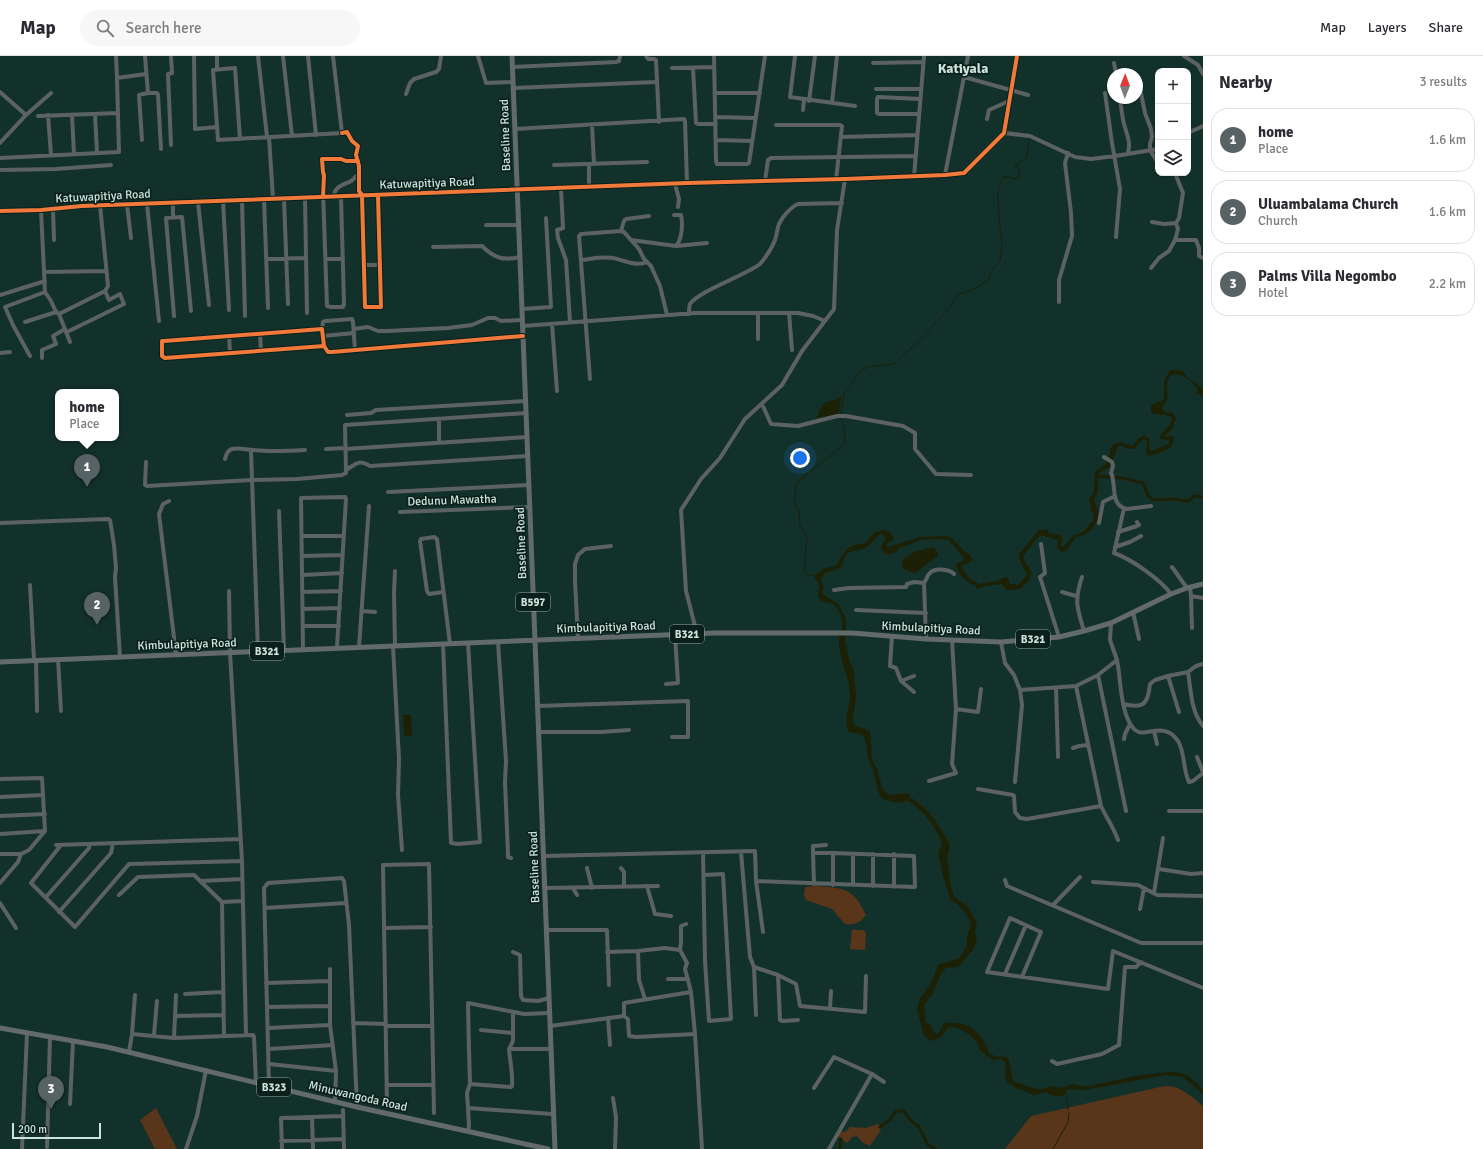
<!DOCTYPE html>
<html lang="en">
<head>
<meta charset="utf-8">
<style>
  body { margin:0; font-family:Signika,sans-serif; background:#f7f7f7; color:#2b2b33 }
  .controls { position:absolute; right:12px; top:12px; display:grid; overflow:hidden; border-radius:8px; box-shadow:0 1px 3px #0004 }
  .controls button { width:36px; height:36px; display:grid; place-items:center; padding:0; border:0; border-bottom:1px solid #e1e1e2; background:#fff; color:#2b2b33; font:20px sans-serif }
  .compass { position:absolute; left:1107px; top:12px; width:36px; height:36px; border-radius:50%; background:#fff; box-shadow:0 1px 3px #0004; rotate:1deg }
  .scale { position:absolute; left:12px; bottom:10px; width:89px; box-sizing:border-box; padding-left:4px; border:2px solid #cbe4dc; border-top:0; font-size:11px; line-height:14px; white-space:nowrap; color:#cbe4dc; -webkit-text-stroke:3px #0b201b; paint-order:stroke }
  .you { position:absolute; left:800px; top:402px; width:14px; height:14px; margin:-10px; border:3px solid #fff; border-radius:50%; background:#1a73e8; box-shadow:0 0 0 6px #1a73e833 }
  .badge { display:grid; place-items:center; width:26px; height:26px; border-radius:50%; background:#566263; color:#fff; font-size:13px; font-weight:700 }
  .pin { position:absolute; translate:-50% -33px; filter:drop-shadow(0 1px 2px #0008) }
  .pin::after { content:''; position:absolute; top:21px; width:14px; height:12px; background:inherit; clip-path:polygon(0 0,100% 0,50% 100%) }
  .popup { position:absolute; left:55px; top:333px; width:64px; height:52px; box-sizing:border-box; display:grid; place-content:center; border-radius:8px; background:#fff; filter:drop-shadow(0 1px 3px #0005); font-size:13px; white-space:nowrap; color:#7c7c81 }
  .popup b { font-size:15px; color:#2b2b33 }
  .popup::after { content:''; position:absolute; left:50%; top:100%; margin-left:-8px; border:8px solid transparent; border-top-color:#fff }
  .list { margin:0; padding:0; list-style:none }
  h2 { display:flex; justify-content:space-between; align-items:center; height:52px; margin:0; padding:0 16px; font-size:17px }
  h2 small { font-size:13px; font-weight:400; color:#7c7c81 }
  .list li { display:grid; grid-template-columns:26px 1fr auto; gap:12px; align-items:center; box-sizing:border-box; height:64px; margin:0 8px 8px; padding:0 8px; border:1px solid #e1e1e2; border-radius:16px }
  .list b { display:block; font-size:15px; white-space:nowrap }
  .list p { margin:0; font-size:13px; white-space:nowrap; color:#7c7c81 }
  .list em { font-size:13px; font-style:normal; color:#7c7c81 }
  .icon { flex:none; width:22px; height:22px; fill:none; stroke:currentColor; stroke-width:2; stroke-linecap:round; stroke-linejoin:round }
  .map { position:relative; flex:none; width:1203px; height:1093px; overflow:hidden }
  header { display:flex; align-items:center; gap:24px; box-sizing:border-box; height:56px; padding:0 20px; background:#fff; border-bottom:1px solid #e1e1e2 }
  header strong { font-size:19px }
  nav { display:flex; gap:22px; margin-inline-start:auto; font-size:14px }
  .search { width:280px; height:36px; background:#f7f7f7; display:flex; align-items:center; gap:10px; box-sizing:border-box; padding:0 14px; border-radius:22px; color:#7c7c81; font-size:15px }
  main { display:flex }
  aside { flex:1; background:#fff }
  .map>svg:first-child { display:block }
  .green { fill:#593619 }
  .water { fill:#1c2106 }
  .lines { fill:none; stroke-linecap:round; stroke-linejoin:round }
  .stream { stroke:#1c2106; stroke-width:1 }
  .canal { stroke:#1c2106; stroke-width:3 }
  .minor { stroke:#5c6262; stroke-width:4 }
  .major { stroke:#636a6b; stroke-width:5 }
  .cycleway-casing { stroke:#0b201b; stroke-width:6 }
  .cycleway { stroke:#f17a3a; stroke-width:4 }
  .labels { text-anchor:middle; stroke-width:3.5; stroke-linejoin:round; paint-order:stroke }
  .shield { fill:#0b201b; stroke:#91a9a2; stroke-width:1 }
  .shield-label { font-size:11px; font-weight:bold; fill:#cbe4dc }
  .street-label { font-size:12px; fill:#cbe4dc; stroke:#0b201b }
  .quarter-label { font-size:14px; font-weight:bold; fill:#cbe4dc; stroke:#0b201b }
</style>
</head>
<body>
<header>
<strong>Map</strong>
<div class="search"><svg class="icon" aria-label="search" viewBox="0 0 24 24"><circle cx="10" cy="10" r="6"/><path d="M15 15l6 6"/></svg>Search here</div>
<nav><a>Map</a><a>Layers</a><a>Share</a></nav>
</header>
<main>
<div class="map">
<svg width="1203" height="1093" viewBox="0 0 1203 1093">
  <rect width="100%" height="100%" fill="#13312b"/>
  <path class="green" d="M814,830c29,2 39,1 52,29 -6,8 -11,10 -21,9l-13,-15 -26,-9 -2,-5 1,-8z
    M852,874h11l3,3 -1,17 -15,-1z
    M1169,1030c14,2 23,11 34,20v43h-198l26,-33 129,-29z
    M156,1052l21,41h-22l-15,-29z
    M878,1068l3,6 -11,16 -8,-4 -5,-6 -5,1 -5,6 -9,-7 1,-3 8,-2 3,-4 16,1z"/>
  <path class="water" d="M1170,314l13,1 6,8 10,6 4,4v7l-7,-3 2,-3c-4,-8 -18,-19 -27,-15 -8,12 -1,16 -4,25 -2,3 -4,5 -5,9l3,3 7,1 4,5 -4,11 -7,6 1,2 6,-2 2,5 -3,7 -14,7 -8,2 -3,-3 1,-10 -2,-4c-11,5 -7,16 -25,6l-2,1 -8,21 -10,5c-5,10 2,17 -6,27 1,4 3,8 4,12 3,9 -7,20 -14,24 -3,1 -6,1 -9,3l-9,13 -4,1 -5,-4 1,-8 -18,-5 -16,20c-2,8 5,10 7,16 2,7 -7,16 -12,18 -4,1 -9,1 -13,1l-4,-6 -16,2 -9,3 -2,-4c-10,-2 -17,-11 -19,-21l7,-3 1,-3 -15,-18 -10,-1 -19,1 -6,3 -15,5 -3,4 -7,3 -7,-4c-2,-5 0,-8 4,-12l-1,-3 -4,-2c-6,4 -9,9 -14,13 -6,4 -14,3 -19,6 -5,4 -4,13 -10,16 -3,2 -8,2 -12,3l-5,8 3,7 -2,5 2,3 14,9 8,15 -1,21 4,19 5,12 2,25 -3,24 2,6 15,5 2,29 5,9 6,21 7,5 19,-2 1,4c18,10 31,30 40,48l-3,13 4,28 3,10 14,11 9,15 -2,10 2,8 -4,10 -15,17 -12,1 -5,6 -9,21 -8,10 2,17 5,4 3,7h5l3,-7 3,-3c16,-1 28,2 37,15 3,6 6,8 7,15l8,4 3,-1 8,2c3,8 3,15 5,23l23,8h7l7,-3 10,2 14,-4 6,2h8c21,-4 77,-19 96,-12 7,3 14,10 19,16v4l-20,-17 -17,-2 -81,15 -15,-1 -3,1 -3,5c-7,2 -12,2 -18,-3l-12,3 -18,-7 -9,-6 -2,-6 1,-13 -5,-4 -8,1 -10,-7 -4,-4 -2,-7 -9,-8 -10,-6 -6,-1 -4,1c-7,9 -5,10 -18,13l-6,-5 -7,-27 2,-9 12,-17 7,-18 22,-7 7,-13v-8l4,-14 -8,-13 -6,-6 -6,-4 -3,-8 -5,-16 -5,-23 4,-10c-6,-16 -20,-34 -34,-42l-13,2 -14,-5 -3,-7 -5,-21 -5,-12 -2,-16 -3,-6 -3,-2 -11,-2c-6,-12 1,-24 1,-37 0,-18 -12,-37 -11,-54 0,-7 5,-14 3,-21 -1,-6 -5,-12 -9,-16l-10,-2 -3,-2 -2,-5 1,-11 -5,-7 8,-8 13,-3 3,-2 2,-6 7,-9 7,-4 11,-2 9,-10 9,-3 5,1 6,6 -1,3 -6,3 -1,2 2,2 32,-10 25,-1 7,2 13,14 5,3 2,5 -3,3 -7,2v3l8,11 9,5 18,-3 8,-4 3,1 2,6 8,1 9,-10 -8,-17v-4l19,-23 9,-2 2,4 12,2 2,6 -3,3 3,3 11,-12 9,-3 10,-12 1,-6 -3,-3 -2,-12 5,-7 1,-19 1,-2 10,-7 6,-19 8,-3 11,4c5,-2 7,-10 13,-10l5,2 1,12 2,1 18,-8 -1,-3 -9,-1v-3l10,-11 2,-7c-6,-5 -14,-2 -21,-5v-8l13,-5v-19z
    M842,340l-4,18 -17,4 -5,-1 3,-3 -1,-2 7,-10 10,-2z
    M934,491l3,4 1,5 -23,17 -8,-2 -5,-4v-7c9,-8 20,-11 32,-13z
    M403,659h8l1,21h-8z"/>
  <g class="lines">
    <path class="stream" d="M841,358l3,-20 17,-24 8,-3 25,-3 27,-25 31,-34 1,-4 5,-7c13,-2 21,-8 32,-16v-5l10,-12 2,-15 -3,-28 -1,-27 6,-15 14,3 2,-10 -5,-2 1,-2 11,-8 2,-17
      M815,519l-5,1 -6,-3 3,-34 -5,-12 -2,-1 -1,-15 -4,-7v-9l1,-10 3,-5 6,-3 5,-6 34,-26 1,-11 -4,-17
      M1066,1037l2,17
      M1053,1093l15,-27 1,-9"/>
    <path class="canal" d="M1096,420l26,2 21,5 6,14 6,3 18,-1 15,2 7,-5 8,1
      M880,1071l10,-7 5,-8 8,-2 8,11 8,6 9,18 8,4
      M840,1093l1,-10"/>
    <path class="minor" d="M116,0l1,22 29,-4
      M171,0l1,17 -4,1 3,71
      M194,0l1,73 22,-2
      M217,0v14
      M258,0l9,81
      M283,0l9,80
      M308,0l8,79
      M478,0l8,27 27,-1
      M646,0l2,3h6l2,1 3,62
      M714,0l2,105 1,3h30l2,-1 16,-107
      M795,0l-5,41 65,9
      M1184,0l14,9 5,9
      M873,7l50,-1
      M1114,7l2,11
      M513,11l103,-5 3,-1 1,-5
      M672,12l42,-1
      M693,12l3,55 2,1h18
      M964,21l64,18
      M514,32l142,-6
      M1140,32l5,25 6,16 1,8 -2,7v6l8,13
      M876,33h45
      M0,36l26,23
      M148,37h9l1,2 3,54
      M715,37h45
      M1105,37l7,50 8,46 -4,48
      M406,38l4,-11 4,-4 22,-7 3,-3 2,-13
      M1120,42c1,9 2,18 4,26 3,11 7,18 4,29
      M809,45l6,-45
      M832,47l5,-47
      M803,54l1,-10
      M95,58l2,39
      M919,58h-40l-2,-1v-14l1,-2 42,2
      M48,59l3,40
      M72,59l2,39
      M38,60l80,-3
      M716,61l39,1
      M987,63l2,-9 20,-9
      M592,69l2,39
      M776,69h64l2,1 -6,54
      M515,73l169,-10 1,2 2,62
      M342,77l5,-1 5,9 6,5 -2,9 3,11v25l3,4 3,112h16l-3,-112
      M1004,77l26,3 45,21 16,2 24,-3 43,-7
      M1188,77l15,-7
      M269,81l4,62
      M841,81l76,-2
      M240,83l-5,-71 -22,2 5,70 124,-7 -9,-77
      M142,84l-3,-45 9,-2 -3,-37
      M716,84l36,1
      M0,87l26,-28 25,-22
      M0,102l119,-6 -2,-74
      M589,108v23
      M554,109l93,-3
      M0,114l56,-1 55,-4
      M945,119l23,-119
      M914,121l10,-121
      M765,125l3,-21 3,-2 145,-2
      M675,128l4,15 -1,8
      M561,132l2,40 -6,2 1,8 8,22 4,62
      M334,141c0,-11 10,-12 17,-16 3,-2 5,-5 8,-7
      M341,141l3,107 -1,3h-12l-4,-1 -4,-115c1,-11 -1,-21 -1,-32h19l5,2h12
      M305,142l2,115
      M264,143l4,109
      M284,143l4,105
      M242,144l3,116
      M223,145l6,109
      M198,146l11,103
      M173,147v14
      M147,148l12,117
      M127,149l4,33
      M53,152l1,32
      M41,154l4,82 6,9 5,11 3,2 46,-23 3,-5 -8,-81
      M0,155l41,-1 41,-4 605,-23 158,-4 100,-4 19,-2 40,-40 13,-77
      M674,159h7c2,8 1,25 -5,31
      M1152,166l12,2 12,-1 3,-5 4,-25 -8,-20
      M486,169h33
      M621,175l3,-10 2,-2 23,-3
      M631,184l45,6 31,-3
      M1175,184h21l3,8v8l4,2
      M433,191l49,-1c12,12 21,15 38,11
      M266,203l40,-1
      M327,203h16
      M581,204c10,-1 22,-4 32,-2 11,2 23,9 34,4
      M364,209h16
      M1151,212l8,-10 10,-7 6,-11 3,-11 -2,-6
      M44,216l62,-1
      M0,239l45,-14
      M1059,246v-22l13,-44 -1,-23 -6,-50 3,-10
      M522,253l29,-2 -5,-89
      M789,257l3,37
      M59,258l11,28
      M689,258c0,-4 0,-7 1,-10 7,-12 56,-29 70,-40 6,-7 12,-16 15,-24 2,-5 2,-11 4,-16 3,-7 12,-17 19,-20l44,-1
      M174,260l-8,-98 16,-1 9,94
      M25,266l31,-10
      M552,268l5,67
      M523,270l172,-13h103l15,3 12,5
      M322,273l1,-7 2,-1 27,-2 1,3 2,28
      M354,273l14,-2 10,4h9l61,-3 24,-3 16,-7h7l6,3 21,-1
      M67,276l57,-28 -4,-10 -11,6 -4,-9
      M260,277l1,17
      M229,279l1,18
      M323,280l31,-3
      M758,283v-26
      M324,290l-159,12 -3,-2v-15h2l158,-12 2,17 4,6h4l191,-16
      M0,297l10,-1
      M30,300l-17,-31 -8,-18 40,-15
      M42,302v-8l14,-6 -3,-8 12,-7
      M590,323l-11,-143 2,-2 40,-3 3,1 15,17 5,10 7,7 9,20 7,29
      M762,348l9,20 27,2 39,-10h9l57,10 12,7v16l21,25 35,1
      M347,359l24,-2 5,-3 150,-9
      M439,363v24
      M326,393l19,-1
      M345,393l182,-12
      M251,394l7,201
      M1104,401l8,5 1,4 -2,7c6,12 -2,32 16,36l24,-3
      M225,403c1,-4 3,-9 7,-10 7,-2 15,1 22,1 17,2 34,1 51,0
      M146,406l-1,23 2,1 104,-6 46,-1 45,-4 4,-2 -1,-48 181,-12
      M346,414c10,-6 12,-11 24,-4l158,-10
      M388,436l141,-7
      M169,445l-6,3 -4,10 17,140
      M1124,452l-10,45c17,6 46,26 57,41
      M279,455l5,139
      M400,456l130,-5
      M0,467l108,-4 2,1 4,25 2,23 -1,9 5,80
      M1099,467l4,-21 12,-6
      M1118,476l19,-6 2,-1 -2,-3
      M302,480h42
      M1041,488l4,29 -5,4 19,60
      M1115,491l15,-5 11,-6
      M302,500l41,-1
      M1172,511l15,21
      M302,519l40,-2
      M1082,521c-8,24 -5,31 2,54
      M924,527l2,56
      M30,529l4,75
      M1190,531l1,9 1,32
      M834,534l15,-2 57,-1 1,-3 7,-2 10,1c2,-2 3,-7 5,-9 5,-7 20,-5 25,0
      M229,535l1,61 12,209 4,173
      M302,536l39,-1
      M443,536l-14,2 -2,-3 -7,-50 1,-2 13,-2 3,2 13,105
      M1062,536l14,4
      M1191,540l12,2
      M303,553l37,-1
      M856,554l70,3
      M362,555l13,1
      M1133,556l6,27
      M1111,567l-1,17 7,20 -19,15 28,136
      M303,570h36
      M697,578l-11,-43 -5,-81 20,-31 19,-21 25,-39 37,-34 20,-34 32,-42 3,-79 8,-51
      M892,580l-2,30 6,2 5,13 13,11
      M578,582l-3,-57v-17l3,-9 7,-6 26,-3
      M498,586l8,119 -1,21 3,72v3l3,1
      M1001,586l4,21 9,12 6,15 2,15 -7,77
      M443,588l8,199 7,1 22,-2 -12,-199
      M393,590l6,113 -1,36 4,55
      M395,590l-1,-53 1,-22
      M359,591l10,-141
      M303,593l-2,-151 44,-1 1,2 -9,148
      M58,603l3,52
      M36,604l1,51
      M1117,604c4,19 3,54 17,69 10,11 29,-10 44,12 7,11 5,30 11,41l4,-1 10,-8
      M1188,616l8,-6 7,-2
      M1168,620l20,-4c3,18 3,40 15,54
      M901,625l13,-5
      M666,628l12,-1 -3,-48
      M1076,630l22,-11
      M1056,632l2,69
      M1020,634l56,-4 25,120c5,11 13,22 17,34
      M1123,648c21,5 25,0 27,-20l5,-4 13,-4 11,36
      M537,650l151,-5v36h-16
      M956,653l22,3 3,-23
      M1154,675l3,13
      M538,676h63l28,-2
      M1124,683l1,-5 5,-10
      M1073,692l6,-2 9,-1
      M1197,701l6,15
      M0,723l42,-1 3,53 -16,19 -8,4 -3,8 -18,21
      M929,725l27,-8 -4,-9 4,-55 -4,-69
      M978,733l35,6 1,1 1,16 5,6 7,1 74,-13
      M0,741l43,-2
      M1169,755h34
      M0,760l45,-2
      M0,778l45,-3
      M56,789l185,-6
      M61,789l-30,38 44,44 54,-63 113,-3
      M703,796l2,109 4,60 22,-2 -8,-145 -19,1
      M741,796l9,105 4,10 24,8 18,9 4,22 65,6 1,-36
      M813,797v-7l13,-1
      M0,798h21
      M853,798v31
      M873,798v32
      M894,798v33
      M543,800l212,-5 1,30 159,6 -1,-31 -81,-3v32
      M587,812l5,20
      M621,812l3,4v15
      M1159,813l32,5 12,-1
      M1005,824l2,6 134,57h62
      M201,825l41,-2
      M756,825l7,51
      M1093,826l45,3 19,10 46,1
      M814,828l-1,-31h20
      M647,830l8,28 16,2
      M545,832l113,-2
      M573,832l4,7
      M1154,837l9,-55
      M119,839l19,-18 56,-2 28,27 2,133
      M46,841l43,-49v-4
      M222,846l21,-1
      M0,847l16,25
      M1053,849l27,-28
      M265,852l81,-5
      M1140,853l4,-21
      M59,856l52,-59 2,-10
      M385,872l46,-1
      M546,874h61l2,55
      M680,894l7,13 -2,6 6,23 4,42 7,115
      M638,895l1,29 6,19
      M513,896l7,3 1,41 2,4 15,1 11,-3
      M607,896l31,-1 27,-3 15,2 1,-8v-16l5,-2
      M754,911l2,48
      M330,913v56l6,46 -1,31
      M1005,918l21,-49
      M778,919l2,45 3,1 15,-1
      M1022,921l19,-45 -31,-14 -23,54 121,17 5,-38 90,37
      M668,923h20
      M266,927l64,-2
      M185,938l38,-2
      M135,939l-3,39 42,4 79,-3 1,2 2,46
      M267,951l63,-1
      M830,953l1,-18
      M175,960l48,-1
      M624,960v-13l67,-11
      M608,962l2,27
      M353,967l33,1
      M386,970h46
      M550,970l74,-10 4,3 1,17 7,1 59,-3
      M268,972l62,-3
      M481,974l32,3v-21
      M154,979l3,-34
      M174,982l2,-43
      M269,993l64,-4
      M469,993l1,35 41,3 1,-1c1,-12 -2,-25 -3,-37h42
      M509,993l4,-8v-8
      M469,995l-1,-48 56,11 25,-1
      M129,996l3,-18
      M1052,1005l5,3 45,-10 17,-9 6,-78h11l5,-5
      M269,1008l67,7
      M470,1028l-3,9 1,15 85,6
      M388,1029h45
      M269,1030l-5,-198 4,-5 74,-5 2,3 5,44 8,182
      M814,1032l20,-31 38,17 12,8
      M613,1042l3,19 -1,32
      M70,1048l3,-63
      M387,1049l-4,-240 46,-1 5,249
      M343,1054l1,39
      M312,1061l1,32
      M468,1074l1,-4 -1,-18
      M281,1085l62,-2
      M47,1091l3,-110
      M22,1093l5,-116
      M186,1093l11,-33 9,-46
      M282,1093l-1,-31 62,-2
      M829,1093l43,-75"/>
    <path class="major" d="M512,0l43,1093
      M0,606l714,-29h138l74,6 75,3 58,-5 25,-6 27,-8 60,-29 16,-6 16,-4
      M0,972l107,19 250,60 191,42"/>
    <defs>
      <path id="cycleway" d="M342,77l5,-1 5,9 6,5 -2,9 3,11v25l3,4 3,112h16l-3,-112
        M323,141l1,-22 -1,-3 -1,-13h19l5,2h12
        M0,155l41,-1 41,-4 605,-23 158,-4 100,-4 19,-2 40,-40 13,-77
        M324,290l-159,12 -3,-2v-15h2l158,-12 2,17 4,6h4l191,-16"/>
    </defs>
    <use href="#cycleway" class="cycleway-casing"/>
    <use href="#cycleway" class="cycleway"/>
  </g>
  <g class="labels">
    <g class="shield">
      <rect x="516" y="537" width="34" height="18" rx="3"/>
      <rect x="670" y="569" width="34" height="18" rx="3"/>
      <rect x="1016" y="574" width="34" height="18" rx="3"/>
      <rect x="250" y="586" width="34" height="18" rx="3"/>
      <rect x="257" y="1022" width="34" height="18" rx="3"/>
    </g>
    <g class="shield-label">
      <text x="533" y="550">B597</text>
      <text x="687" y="582">B321</text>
      <text x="1033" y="587">B321</text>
      <text x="267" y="599">B321</text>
      <text x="274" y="1035">B323</text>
    </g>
    <g class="street-label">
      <text transform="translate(505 79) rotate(-92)" y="4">Baseline Road</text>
      <text transform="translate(427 127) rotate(-2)" y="4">Katuwapitiya Road</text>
      <text transform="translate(103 140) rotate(-3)" y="4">Katuwapitiya Road</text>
      <text transform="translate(452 444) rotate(-2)" y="4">Dedunu Mawatha</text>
      <text transform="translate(521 487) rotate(-92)" y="4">Baseline Road</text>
      <text transform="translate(606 571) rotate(-2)" y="4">Kimbulapitiya Road</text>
      <text transform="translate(931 572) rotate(3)" y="4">Kimbulapitiya Road</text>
      <text transform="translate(187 588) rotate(-2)" y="4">Kimbulapitiya Road</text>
      <text transform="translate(534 811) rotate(-92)" y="4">Baseline Road</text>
      <text transform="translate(358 1040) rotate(13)" y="4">Minuwangoda Road</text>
    </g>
    <g class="quarter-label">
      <text x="963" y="17">Katiyala</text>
    </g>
  </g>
</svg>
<div class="controls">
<button>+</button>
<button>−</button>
<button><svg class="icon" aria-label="layers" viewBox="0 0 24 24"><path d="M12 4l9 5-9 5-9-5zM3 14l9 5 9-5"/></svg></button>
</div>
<svg class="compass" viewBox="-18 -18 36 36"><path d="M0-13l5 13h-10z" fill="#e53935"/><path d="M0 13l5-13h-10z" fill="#7c7c81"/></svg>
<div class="scale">200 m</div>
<div class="you"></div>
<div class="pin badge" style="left:87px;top:431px">1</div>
<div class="popup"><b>home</b>Place</div>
<div class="pin badge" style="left:97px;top:569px">2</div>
<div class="pin badge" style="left:51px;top:1053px">3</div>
</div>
<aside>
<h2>Nearby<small>3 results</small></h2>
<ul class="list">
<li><span class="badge">1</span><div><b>home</b><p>Place</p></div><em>1.6 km</em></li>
<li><span class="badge">2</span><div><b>Uluambalama Church</b><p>Church</p></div><em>1.6 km</em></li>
<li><span class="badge">3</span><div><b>Palms Villa Negombo</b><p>Hotel</p></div><em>2.2 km</em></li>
</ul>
</aside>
</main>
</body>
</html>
